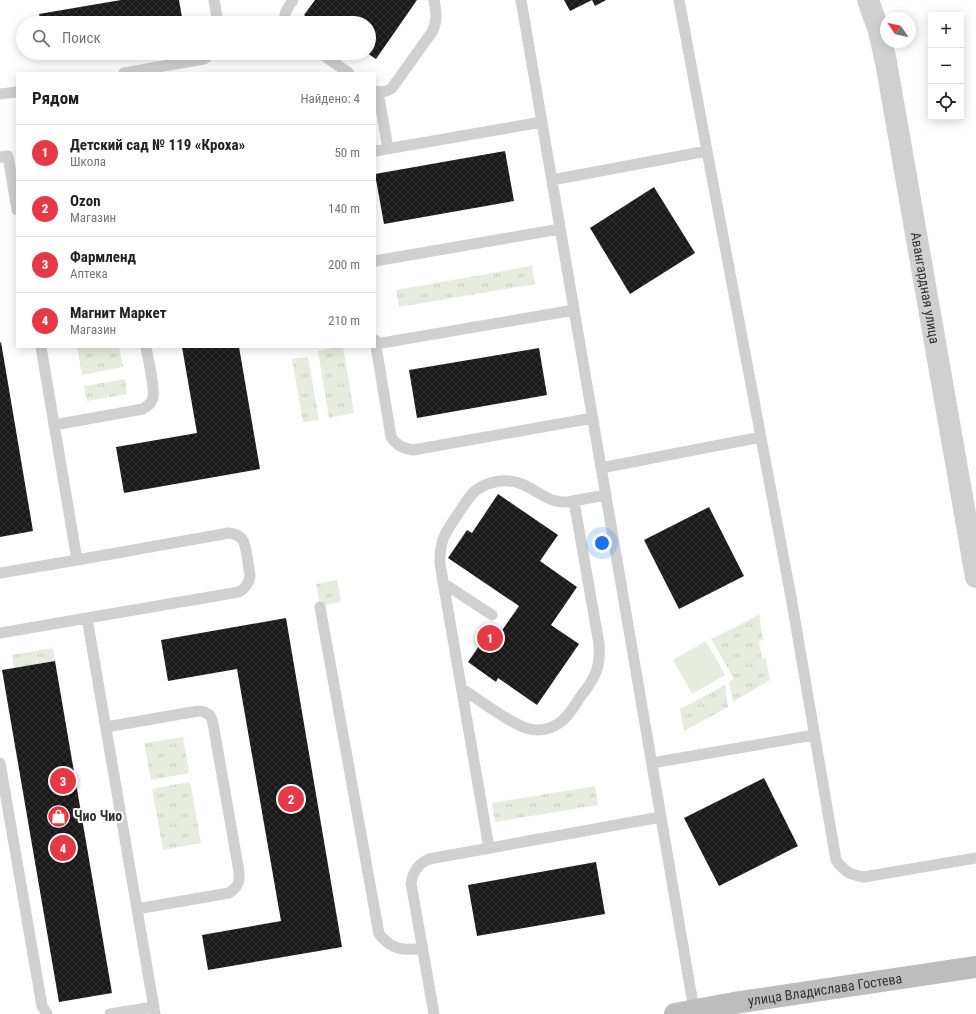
<!DOCTYPE html>
<html lang="ru">
<head>
<meta charset="utf-8">
<style>
  body { margin:0; font-family:"Roboto Condensed",sans-serif; background:#f6f6f6; color:#202124 }
  .controls { position:absolute; right:12px; top:12px; display:grid; overflow:hidden; border-radius:0px; box-shadow:0 2px 10px #0003 }
  .controls button { width:36px; height:36px; display:grid; place-items:center; padding:0; border:0; border-bottom:1px solid #e0e0e0; background:#fff; color:#202124; font:20px sans-serif }
  .compass { position:absolute; left:880px; top:12px; width:36px; height:36px; border-radius:50%; background:#fff; box-shadow:0 2px 10px #0003; rotate:304deg }
  .you { position:absolute; left:602px; top:543px; width:14px; height:14px; margin:-10px; border:3px solid #fff; border-radius:50%; background:#1a73e8; box-shadow:0 0 0 6px #1a73e833 }
  .badge { display:grid; place-items:center; width:26px; height:26px; border-radius:50%; background:#e63946; color:#fff; font-size:13px; font-weight:700 }
  .pin { position:absolute; translate:-50% -50%; border:2px solid #fff; box-shadow:0 1px 4px #0006 }
  .list { margin:0; padding:0; list-style:none }
  h2 { display:flex; justify-content:space-between; align-items:center; height:52px; margin:0; padding:0 16px; font-size:17px }
  h2 small { font-size:13px; font-weight:400; color:#757577 }
  .list li { display:grid; grid-template-columns:26px 1fr auto; gap:12px; align-items:center; box-sizing:border-box; height:56px; padding:0 16px; border-top:1px solid #e0e0e0 }
  .list b { display:block; font-size:15px; white-space:nowrap }
  .list p { margin:0; font-size:13px; white-space:nowrap; color:#757577 }
  .list em { font-size:13px; font-style:normal; color:#757577 }
  .icon { flex:none; width:22px; height:22px; fill:none; stroke:currentColor; stroke-width:2; stroke-linecap:round; stroke-linejoin:round }
  .map { position:relative; flex:none; width:976px; height:1014px; overflow:hidden }
  .search { position:absolute; background:#fff; box-shadow:0 2px 10px #0003; left:16px; top:16px; width:360px; height:44px; display:flex; align-items:center; gap:10px; box-sizing:border-box; padding:0 14px; border-radius:22px; color:#757577; font-size:15px }
  .panel { position:absolute; background:#fff; box-shadow:0 2px 10px #0003; left:16px; top:72px; width:360px; height:276px; border-radius:0px }
  .map>svg:first-child { display:block }
  .grass { fill:url(#grass-tufts) }
  .garden { fill:#e6ecdf }
  .building { fill:url(#building-cross-hatch) }
  .lines { fill:none; stroke-linecap:round; stroke-linejoin:round }
  .service { stroke:#d0d0d0; stroke-width:11 }
  .tertiary { stroke:#d0d0d0; stroke-width:22 }
  .secondary { stroke:#bdbdbd; stroke-width:22 }
  .labels { text-anchor:middle; stroke-width:4; stroke-linejoin:round; paint-order:stroke }
  .street-label { font-size:14px; fill:#333; stroke:#fff }
  .poi-label { font-size:14px; font-weight:bold; fill:#333; stroke:#fff; text-anchor:start }
</style>
</head>
<body>
<div class="map">
<svg width="976" height="1014" viewBox="0 0 976 1014">
  <defs>
    <pattern id="grass-tufts" width="24" height="20" patternUnits="userSpaceOnUse"><rect width="24" height="20" fill="#e6ecdf"/><path d="M3 7l-1-3M5 7V3M7 7l1-3M15 17l-1-3M17 17v-4M19 17l1-3" fill="none" stroke="#c6cbc0"/></pattern>
    <pattern id="building-cross-hatch" width="8" height="8" patternUnits="userSpaceOnUse"><rect width="8" height="8" fill="#1a1a1a"/><path d="M0 0l8 8M0 8l8-8" fill="none" stroke="#333"/></pattern>
  </defs>
  <rect width="100%" height="100%" fill="#fff"/>
  <path class="grass" d="M532,266l3,18 -136,23 -3,-17z
    M77,347h42l4,20 -41,8z
    M339,347h4l11,66 -25,5 -11,-67z
    M308,357l11,63 -16,2 -11,-63z
    M125,379l2,15 -40,7 -3,-15z
    M337,580l4,22 -21,4 -4,-22z
    M759,615l4,25 -4,1 3,18 4,-1 4,22 -37,22 -4,-20 5,-3 -23,-40z
    M53,648l2,13 -41,7 -2,-13z
    M725,685l3,22 -44,24 -4,-22z
    M183,737l6,36 -38,7 -7,-37z
    M190,782l11,61 -38,7 -11,-61z
    M595,786l3,19 -103,17 -3,-19z"/>
  <path class="garden" d="M706,641l19,34 -33,19 -19,-34z"/>
  <path class="building" d="M121,0h58l4,23h-142l-2,-9z
    M315,0h102l-41,59 -9,-6h2v-30h-54l-11,-8z
    M564,0h42l-11,6 -3,-6 -22,11z
    M46,53h37v1l-36,6z
    M505,151l9,50 -130,23 -9,-50z
    M654,187l41,66 -65,41 -40,-66z
    M1,342l32,189 -33,6v-194z
    M182,347h57l21,122 -136,24 -8,-46 81,-14z
    M539,348l8,47 -130,23 -8,-48z
    M498,494l60,41 -18,26 37,26 -26,38 28,19 -42,61 -39,-27 -2,4 -28,-20 20,-29 8,6 23,-33 -71,-48 19,-28 5,3z
    M709,507l35,69 -65,33 -35,-69z
    M286,618l56,329 -134,23 -6,-35 79,-14 -44,-252 -69,12 -7,-41z
    M55,661l57,332 -53,9 -57,-332z
    M764,778l34,68 -79,40 -35,-68z
    M596,862l9,52 -128,22 -9,-51z"/>
  <g class="lines">
    <path class="service" d="M214,0l4,23
      M521,0l173,1010
      M285,23c-2,-10 3,-15 8,-23
      M320,53l29,20
      M124,73l80,-14 9,-6
      M375,91c7,2 12,1 17,-3l40,-56c6,-11 4,-20 2,-32
      M378,92l10,56
      M0,94l17,-2
      M375,151l167,-29
      M707,151l84,446 45,263c8,11 14,15 28,17l112,-19
      M0,157l8,-1 9,54
      M552,180l155,-29 -28,-151
      M375,261l185,-32
      M375,340l16,97c6,9 12,11 22,13l180,-32
      M376,344l198,-34
      M54,425l89,-16c5,-3 9,-6 10,-12 2,-10 -5,-38 -7,-50
      M601,468l160,-31
      M77,560l152,-27c15,2 16,10 18,23 1,7 2,13 3,20 -1,7 -4,12 -11,16l-152,26
      M0,573l77,-13 -36,-213
      M443,583l49,32
      M320,607l59,327c13,16 24,17 44,14
      M0,633l87,-15 68,396
      M462,689c11,7 22,15 33,22 21,14 43,29 67,10 7,-6 12,-14 17,-22 15,-20 22,-29 20,-55l-25,-143
      M106,727l92,-16c13,1 14,6 16,18l24,137c2,12 3,19 -9,27l-92,16
      M0,763l42,243 5,8
      M652,763l162,-28
      M489,848l-49,-284c-1,-25 7,-34 20,-53 4,-6 8,-13 13,-18 11,-11 31,-15 46,-10 18,6 28,20 48,19l39,-7
      M110,1014l44,-7
      M434,1014l-23,-131c2,-12 7,-19 18,-24l232,-42"/>
    <path class="tertiary" id="s1" d="M868,0l11,31 7,31 90,515"/>
    <path class="secondary" id="s2" d="M675,1014l59,-11 242,-36"/>
  </g>
  <defs>
    <symbol id="shop-disc" viewBox="-11 -11 22 22"><circle r="9.5" fill="#e63946" stroke="#fff"/><path d="M-5-2.5h2.3a2.7 3.5 0 0 1 5.4 0H5L5.5 6h-11ZM-1.5-2.5h3a1.5 2.3 0 0 0-3 0Z" fill="#fff"/></symbol>
  </defs>
  <g fill-rule="evenodd">
    <use href="#shop-disc" x="46" y="804" width="25" height="25"/>
  </g>
  <g class="labels">
    <g class="street-label">
      <text dy="5" stroke="none"><textPath href="#s1" startOffset="294">Авангардная улица</textPath></text>
      <text dy="5" stroke="none"><textPath href="#s2" startOffset="152">улица Владислава Гостева</textPath></text>
    </g>
    <g class="poi-label">
      <text x="74" y="821">Чио Чио</text>
    </g>
  </g>
</svg>
<div class="controls">
<button>+</button>
<button>−</button>
<button><svg class="icon" aria-label="locate" viewBox="0 0 24 24"><circle cx="12" cy="12" r="6"/><path d="M12 2v4M12 18v4M2 12h4M18 12h4"/></svg></button>
</div>
<svg class="compass" viewBox="-18 -18 36 36"><path d="M0-13l5 13h-10z" fill="#e53935"/><path d="M0 13l5-13h-10z" fill="#757577"/></svg>
<div class="you"></div>
<div class="pin badge" style="left:490px;top:638px">1</div>
<div class="pin badge" style="left:291px;top:799px">2</div>
<div class="pin badge" style="left:63px;top:781px">3</div>
<div class="pin badge" style="left:63px;top:848px">4</div>
<div class="search"><svg class="icon" aria-label="search" viewBox="0 0 24 24"><circle cx="10" cy="10" r="6"/><path d="M15 15l6 6"/></svg>Поиск</div>
<section class="panel">
<h2>Рядом<small>Найдено: 4</small></h2>
<ul class="list">
<li><span class="badge">1</span><div><b>Детский сад № 119 «Кроха»</b><p>Школа</p></div><em>50 m</em></li>
<li><span class="badge">2</span><div><b>Ozon</b><p>Магазин</p></div><em>140 m</em></li>
<li><span class="badge">3</span><div><b>Фармленд</b><p>Аптека</p></div><em>200 m</em></li>
<li><span class="badge">4</span><div><b>Магнит Маркет</b><p>Магазин</p></div><em>210 m</em></li>
</ul>
</section>
</div>
</body>
</html>
